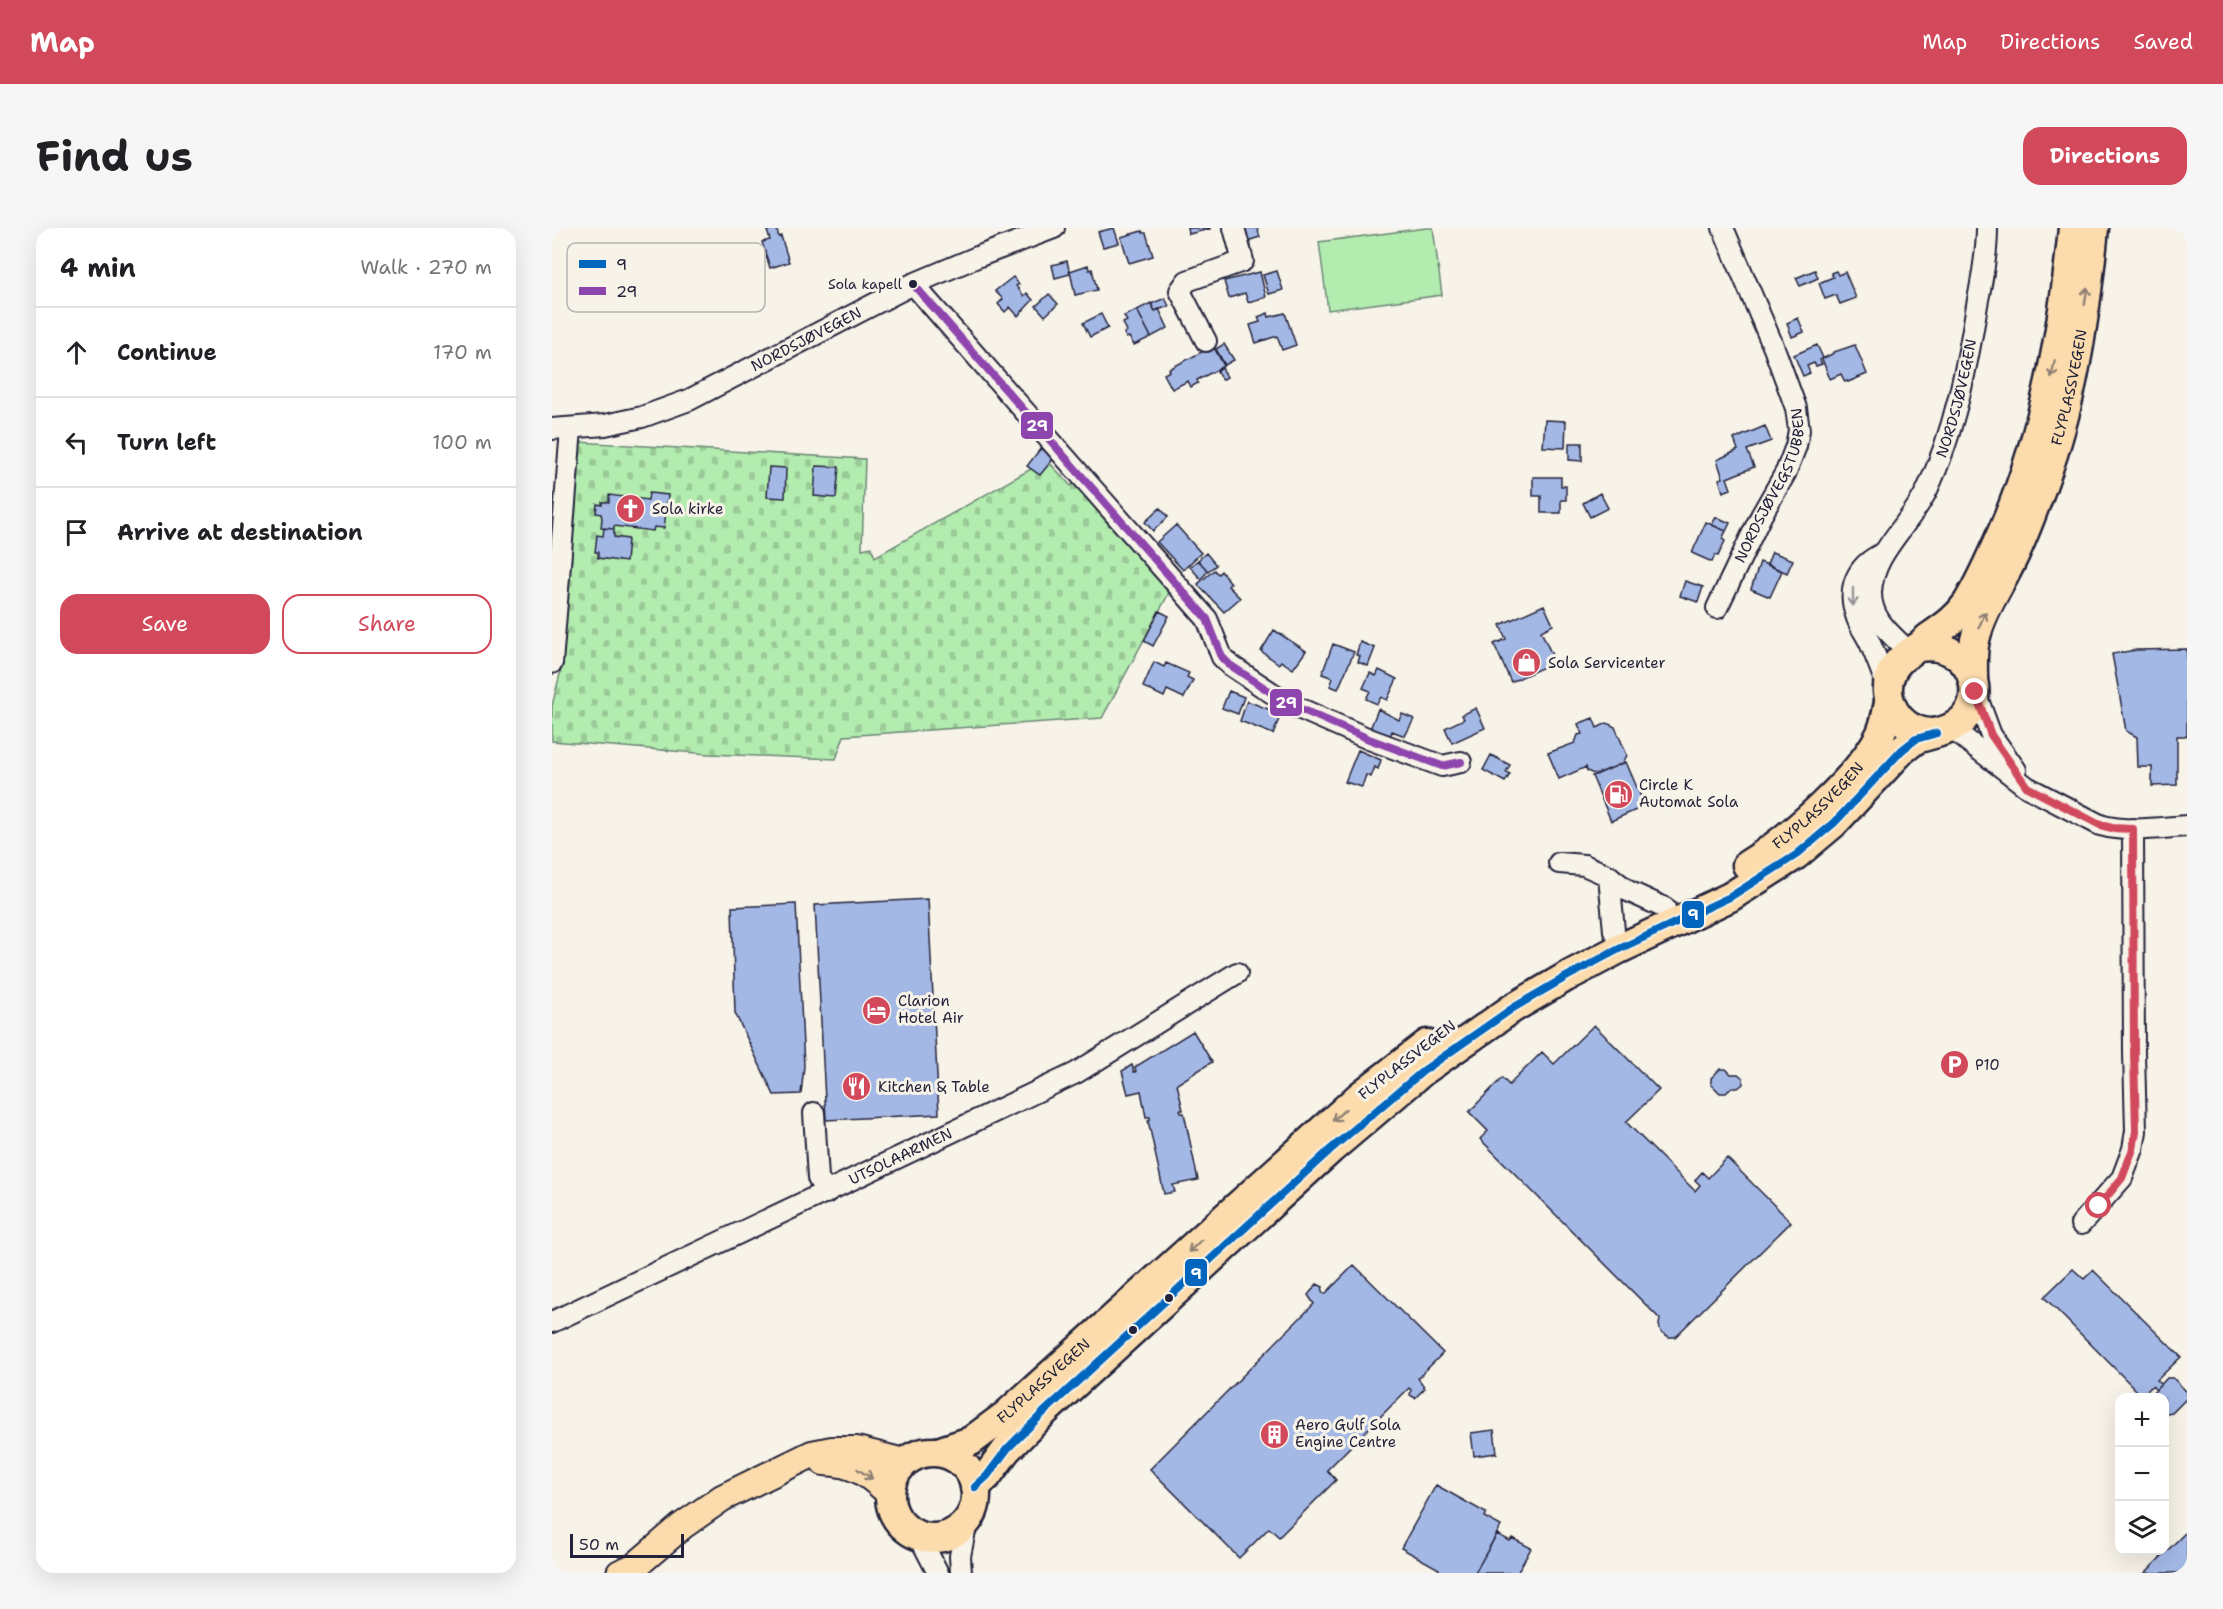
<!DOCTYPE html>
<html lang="en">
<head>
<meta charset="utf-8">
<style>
  body { margin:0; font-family:"Shantell Sans",sans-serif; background:#f6f6f6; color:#202124 }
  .controls { position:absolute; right:18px; bottom:18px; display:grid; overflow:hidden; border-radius:12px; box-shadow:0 6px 24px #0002 }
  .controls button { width:54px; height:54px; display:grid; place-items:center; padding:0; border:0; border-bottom:2px solid #e0e0e0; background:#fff; color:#202124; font:30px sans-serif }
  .scale { position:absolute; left:18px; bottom:15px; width:114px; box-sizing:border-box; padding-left:6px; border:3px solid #22223b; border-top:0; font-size:16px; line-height:21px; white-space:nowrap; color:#22223b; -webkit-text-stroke:4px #f7f3e8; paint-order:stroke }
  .stop { position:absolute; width:18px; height:18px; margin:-14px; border:4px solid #d1495b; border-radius:50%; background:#fff }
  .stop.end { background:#d1495b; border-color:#fff; box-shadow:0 2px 6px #0008 }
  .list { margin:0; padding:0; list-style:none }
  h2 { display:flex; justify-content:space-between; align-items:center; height:78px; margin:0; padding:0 24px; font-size:26px }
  h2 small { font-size:20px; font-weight:400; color:#757577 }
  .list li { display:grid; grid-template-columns:39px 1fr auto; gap:18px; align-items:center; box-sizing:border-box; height:90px; padding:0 24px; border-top:2px solid #e0e0e0 }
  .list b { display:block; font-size:22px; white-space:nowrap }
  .list em { font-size:20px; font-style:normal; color:#757577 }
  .actions { display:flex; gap:12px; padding:18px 24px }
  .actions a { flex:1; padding:14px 0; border:2px solid #d1495b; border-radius:18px; text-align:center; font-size:21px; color:#d1495b }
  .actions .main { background:#d1495b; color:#fff }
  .icon { flex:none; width:33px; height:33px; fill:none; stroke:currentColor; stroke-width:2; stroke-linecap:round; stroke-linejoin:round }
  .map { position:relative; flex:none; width:1635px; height:1345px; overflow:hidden; border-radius:18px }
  header { display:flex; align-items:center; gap:36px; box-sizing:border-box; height:84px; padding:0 30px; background:#d1495b; color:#fff }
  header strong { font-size:28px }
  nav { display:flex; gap:33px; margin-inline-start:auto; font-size:21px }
  .intro { display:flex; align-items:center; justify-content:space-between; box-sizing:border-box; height:144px; padding:0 36px }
  h1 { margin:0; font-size:42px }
  .button { padding:15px 27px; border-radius:18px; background:#d1495b; color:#fff; font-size:21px; font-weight:700 }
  main { display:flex; gap:36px; padding:0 36px }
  aside { flex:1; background:#fff; border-radius:18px; box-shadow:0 6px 24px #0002 }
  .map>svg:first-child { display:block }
  .grass { fill:#b3ecaf; stroke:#6a8775; stroke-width:1.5 }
  .cemetery { fill:url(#cemetery-stones); stroke:#6a8775; stroke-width:1.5 }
  .building { fill:#a4b8e6; stroke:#22223b; stroke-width:1.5 }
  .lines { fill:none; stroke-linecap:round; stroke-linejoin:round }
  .minor-casing { stroke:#22223b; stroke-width:24 }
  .major-casing { stroke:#22223b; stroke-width:30 }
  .highway-casing { stroke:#22223b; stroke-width:33 }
  .minor { stroke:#f7f3e8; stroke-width:20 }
  .major { stroke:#fcdcac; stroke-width:26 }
  .highway { stroke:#fcdcac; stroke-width:28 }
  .bus-1-casing { stroke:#f7f3e8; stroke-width:12 }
  .bus-2-casing { stroke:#f7f3e8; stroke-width:12 }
  .bus-1 { stroke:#0065bd; stroke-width:8 }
  .bus-2 { stroke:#8e44ad; stroke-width:8 }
  .oneway { stroke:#8f7f74 }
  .oneway2 { stroke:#97959a }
  .route { stroke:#d1495b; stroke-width:8 }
  .bus-dot { fill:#22223b; stroke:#f7f3e8; stroke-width:2 }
  .labels { text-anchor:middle; stroke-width:6; stroke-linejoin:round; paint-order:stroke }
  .bus-label { font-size:14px; fill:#22223b; stroke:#f7f3e8; text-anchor:end }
  .street-label { font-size:15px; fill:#22223b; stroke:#f7f3e8 }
  .poi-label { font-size:15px; fill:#22223b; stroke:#f7f3e8; text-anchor:start }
  .key { fill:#f7f3e8; stroke:#b7b4b4; stroke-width:1.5 }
  .key-label { font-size:16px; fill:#22223b }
  .line-badge { stroke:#f7f3e8; stroke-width:2 }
  .badge-label { font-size:16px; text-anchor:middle; font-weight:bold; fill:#fff }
</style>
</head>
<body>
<header>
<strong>Map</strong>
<nav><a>Map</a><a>Directions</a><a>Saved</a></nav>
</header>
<div class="intro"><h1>Find us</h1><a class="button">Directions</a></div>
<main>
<aside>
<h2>4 min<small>Walk · 270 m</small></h2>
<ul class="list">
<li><svg class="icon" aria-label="ahead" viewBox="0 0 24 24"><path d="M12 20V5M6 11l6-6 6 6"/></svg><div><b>Continue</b></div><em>170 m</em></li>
<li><svg class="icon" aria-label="left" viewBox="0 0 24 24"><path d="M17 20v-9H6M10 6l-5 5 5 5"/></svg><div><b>Turn left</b></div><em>100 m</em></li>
<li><svg class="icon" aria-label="arrive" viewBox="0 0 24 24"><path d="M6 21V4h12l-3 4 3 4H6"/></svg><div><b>Arrive at destination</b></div></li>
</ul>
<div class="actions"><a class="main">Save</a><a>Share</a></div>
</aside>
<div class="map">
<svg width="1635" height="1345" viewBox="0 0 1635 1345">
  <defs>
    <pattern id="cemetery-stones" width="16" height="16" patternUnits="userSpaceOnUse" patternTransform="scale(1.5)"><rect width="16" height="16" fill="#b3ecaf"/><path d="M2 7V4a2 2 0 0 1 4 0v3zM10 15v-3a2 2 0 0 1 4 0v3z" fill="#9aca97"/></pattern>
  </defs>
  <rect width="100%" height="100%" fill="#f7f3e8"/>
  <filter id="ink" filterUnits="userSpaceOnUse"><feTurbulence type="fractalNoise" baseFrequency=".0167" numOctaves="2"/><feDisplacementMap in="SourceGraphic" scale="12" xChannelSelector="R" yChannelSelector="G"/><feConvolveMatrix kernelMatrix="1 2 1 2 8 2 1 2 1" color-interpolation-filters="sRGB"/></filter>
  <g filter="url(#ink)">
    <path class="grass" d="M874,0h7l9,67 -114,15 -9,-68z"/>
    <path class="cemetery" d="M26,214l287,17 -3,90 9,-2 4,10 172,-97 24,26 5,-5 94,110 -68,127 -258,18 -8,23 -127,-5 -157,-13v-35l11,-44z"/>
    <path class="building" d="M224,0l3,9 2,-1 8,26 -19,6 -8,-26 8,-2 -3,-9z
      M562,0l5,15 -16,4 -5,-15z
      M636,0h22v1l-21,5z
      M688,0h17l3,9 -16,5z
      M590,3l1,2h3l7,23 -24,7 -8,-26z
      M515,33l3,13 -15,4 -3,-13z
      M536,37l1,5 3,-1 5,21 -22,5 -5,-24z
      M1263,42l3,8 -18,8 -4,-8z
      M725,43l6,19 -14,4 -6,-19z
      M1284,43l2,4 7,-3 11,26 -16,6 -4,-9 -11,4 -6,-16 14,-6 -2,-4z
      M708,44l6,25 -18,5 -3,-9 -16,5 -5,-17z
      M461,49l6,7 -3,2 8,10 3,-3 6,7 -15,16 -8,-9 -5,5 -7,-8 5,-5 -8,-8z
      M497,66l9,10 -13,12 -9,-10z
      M613,70l4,8 -14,5 -4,-7z
      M599,75l4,8 4,-2 9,19 -17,9 -14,-27z
      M585,82l14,27 -17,8 -5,-8 -3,1 -2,-5 3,-2 -4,-8 4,-2 -3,-5z
      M716,85l1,4 16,-4 11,32 -14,5 -5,-14 -21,7 -6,-18 10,-3 -2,-5z
      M549,86l7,14 -18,9 -7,-14z
      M1246,90l6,14 -12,5 -5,-14z
      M672,116l10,16 -9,5 -9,-16z
      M1265,117l6,13 -3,2 2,4 -6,2 -2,-3 -7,3 3,7 -7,3 -9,-21z
      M1303,117l12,29 -19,8 -1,-1 -2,1 -4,-8 -11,5 -8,-20 12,-6v-1z
      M661,118l11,20 -25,13 -2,1 1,3 -7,4 -3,-6 -16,8 -8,-15 6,-3 -1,-2z
      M670,140l5,9 -5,3 -5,-9z
      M993,192l21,1 -1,27 -22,-1z
      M1213,198l6,15 -24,9 7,17 -27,11 4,11 -8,3 -4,-13 4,-1 -6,-18 21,-10 -4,-11z
      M1017,215h13v18l-13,-1z
      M489,220l13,10 -14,17 -13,-9z
      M264,238l23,1 -3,31 -22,-2z
      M217,239l17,1 -1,30 -18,-1z
      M981,249h28v9h5v14h-5v13h-20v-17h-8z
      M97,265l19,2 -4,33 -10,-1 -1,4 -39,-5v3l-13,-1 1,-10 -1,-4 -5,-1 1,-9 5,1v-3h7v-7l39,5z
      M1048,265l8,15 -18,9 -7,-14z
      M608,280l8,9 -15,14 -8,-9z
      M1164,289l14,6 -4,8 -14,-6z
      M1154,294l20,9 -4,8 3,2 -7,15 -3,-1 -3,7 -20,-9z
      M624,297l25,28 -18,17 -26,-28z
      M62,299v10l14,2 -2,23 -28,-4v-6h-3l2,-17 6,1 1,-8 10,1z
      M1220,324l21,8 -6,13 -20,-9z
      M654,325l10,12 -8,6 -10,-11z
      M646,332l10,11 -7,8 -11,-12z
      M1208,334l22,9 -12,26 -19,-8z
      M662,342l4,4 3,-3 10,12 -3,3 12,12 -16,14 -25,-26 -1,-2z
      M1133,353l18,6 -5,15 -18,-6z
      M992,377l9,20 -12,6 14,31 -44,20 -17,-38 12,-5 -6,-14z
      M607,383l10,5 -16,30 -9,-5z
      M722,402l32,21 -13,18 -12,-8 -2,3 -18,-13z
      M808,414l15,6 -7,18 -10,-4 2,-6 -4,-1z
      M781,416l21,8 -16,37 -8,-3 3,-8 -11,-4z
      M1635,421v87h-10v49l-25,1v-19h-14l-1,-30 -11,-6 -14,-77 24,-4z
      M602,434l10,5 2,-4 23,10 -2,4 6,3 -9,18 -17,-8 -3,7 -21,-10z
      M827,442l18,9 -10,21 -6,-3 -4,7 -11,-5 4,-8 -7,-3 7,-15 6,3z
      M677,463l15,6 -6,17 -16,-6z
      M695,473l34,13 -8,20 -33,-13z
      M924,480l9,20 -33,15 -7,-15 19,-9 -2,-4z
      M826,481l21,11 3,-6 12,5 -9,17 -13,-5 -2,6 -20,-8z
      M1041,490l4,10 10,-5 8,4 12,28 -4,8 -27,12 -9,-4 -1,-4 -27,12 -11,-26 27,-10 3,-8 4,-1 -4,-10z
      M806,522l23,10 -3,9 -3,-2 -4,10 -5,-2 -4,12 -17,-5z
      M939,527l19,10 -4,7 4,2 -5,8 -22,-12z
      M1074,534l19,44 -34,15 -19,-45z
      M376,671l11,215 -113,6 -11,-215z
      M244,676l8,162 -3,28 -27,1 -39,-82 -3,-106z
      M1042,797l65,65 -33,32 69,69 5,-6 -5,-5 7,-8 6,6 19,-20 64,64 -116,115h-6l-8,-5 -2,-7 1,-6 -180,-180 8,-8 -19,-19 33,-34 7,7 33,-33 12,12z
      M641,803l19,31 -35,22 6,26h-3l1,3h3l14,67 -25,5 2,7 -11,2 -16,-74h2v-3h-4l-5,-26 -13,3 -6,-23 10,-6 2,7h2l-1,-5z
      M1168,841h6l5,5h7l5,4v6l-5,4h-7l-5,5h-6l-9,-9v-6z
      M802,1037l89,88 -25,25 7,10 -10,10 -5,-3 1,-5 -2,-2 -82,82 9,10 -57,57 -10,-9 -30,30 -89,-89 164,-165 -6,-9 9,-11 6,3 -1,5 3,2z
      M1521,1041l11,10 9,-9 88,87 -24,23 4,4 -5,6 -4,-4 -10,10 -98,-99z
      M1615,1150h6l14,14v6l-15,15 -5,1 -3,-3v-13h-12v-4z
      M942,1202l3,23 -23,3 -3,-23z
      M884,1257l50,28 -2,4 17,9 -26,47h-38l2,-4 -38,-21z
      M1635,1303v42h-42z
      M945,1306l13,7 2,-3 19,10 -13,24 2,1h-45z"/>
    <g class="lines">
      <defs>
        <g id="minor">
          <path d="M361,56l294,335 15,38 8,8 57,38 82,36 73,27 19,-4"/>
          <path d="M654,113l-26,-50 7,-10 56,-20 -9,-33"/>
          <path id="s1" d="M0,201l53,-4 37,-8 47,-17 224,-116 64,-27 77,-29"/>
          <path d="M1332,325c-28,12 -38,36 -27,65 3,9 9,16 13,25 6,14 12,29 17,44"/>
          <path id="s2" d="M1165,380l44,-92 25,-44 10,-26 3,-16 -3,-22 -22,-60 -51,-120"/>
          <path id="s3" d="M1357,424c-18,-18 -38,-32 -38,-59 1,-40 40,-69 56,-103 27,-57 40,-123 50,-185 5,-25 10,-51 10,-77"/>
          <path d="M0,435l19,-234"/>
          <path d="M1423,464l16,43 25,35"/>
          <path d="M1399,500l76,59 73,38c28,8 58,3 87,1"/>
          <path d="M1007,635l25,2 25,11"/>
          <path d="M1062,703l-5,-55 19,15 37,17"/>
          <path d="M262,885l4,65 8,15"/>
          <path d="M1529,996l41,-46 11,-29 3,-18 -2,-78 -1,-224"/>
          <path id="s4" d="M0,1094l524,-249 161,-100"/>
          <path d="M367,1308l19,37"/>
          <path d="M409,1345l-1,-17 7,-35"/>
        </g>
        <path id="major" d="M272,1234c31,1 44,12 66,32
          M68,1345l14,-6 48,-41 40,-28 90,-44 20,-4h25l47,12"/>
        <g id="highway">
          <path d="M1367,419c60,-9 78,72 20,85 -33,7 -62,-30 -47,-61 6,-12 15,-16 26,-24 4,-2 7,-6 10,-9 16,-11 29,-19 40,-36 14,-23 25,-49 36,-74 41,-96 59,-197 69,-300"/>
          <path id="s5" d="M1421,449c0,-12 -1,-25 2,-37 6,-27 24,-53 36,-78 15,-30 26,-62 37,-93 27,-77 38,-160 46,-241"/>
          <path id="s6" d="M1195,637c41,-25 113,-88 134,-132 4,-9 6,-21 8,-31"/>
          <path id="s7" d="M386,1224l33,-11 35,-26 355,-320 66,-51"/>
          <circle cx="381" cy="1267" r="43"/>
          <path d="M423,1259l12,-11 20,-27 37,-37 287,-263 92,-78 90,-63 53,-31 53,-28 111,-52 66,-42 38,-32 68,-73 14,-11 21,-6"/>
        </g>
      </defs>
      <use href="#minor" class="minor-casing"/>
      <use href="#major" class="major-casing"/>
      <use href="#highway" class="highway-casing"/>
      <use href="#minor" class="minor"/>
      <use href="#major" class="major"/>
      <use href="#highway" class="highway"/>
      <defs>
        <path id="bus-1" d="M423,1259l12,-11 20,-27 37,-37 287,-263 92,-78 90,-63 53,-31 53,-28 111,-52 66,-42 38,-32 68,-73 14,-11 21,-6"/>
        <path id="bus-2" d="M361,56l294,335 15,38 8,8 57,38 82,36 73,27 19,-4"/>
      </defs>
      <use href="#bus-1" class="bus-1-casing"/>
      <use href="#bus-2" class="bus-2-casing"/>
      <use href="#bus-1" class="bus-1"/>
      <use href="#bus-2" class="bus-2"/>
    </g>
    <defs><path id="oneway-shaft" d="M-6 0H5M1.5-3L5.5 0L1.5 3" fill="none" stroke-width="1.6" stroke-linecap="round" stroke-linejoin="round" transform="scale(1.5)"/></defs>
    <g class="oneway">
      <use href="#oneway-shaft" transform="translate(1534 68) rotate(-82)"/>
      <use href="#oneway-shaft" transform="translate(1501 141) rotate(102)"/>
      <use href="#oneway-shaft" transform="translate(1430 392) rotate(-67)"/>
      <use href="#oneway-shaft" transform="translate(787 887) rotate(138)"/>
      <use href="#oneway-shaft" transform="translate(643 1018) rotate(138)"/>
      <use href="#oneway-shaft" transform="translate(313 1246) rotate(33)"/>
    </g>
    <use class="oneway2" href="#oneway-shaft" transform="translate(1301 369) rotate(90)"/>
  </g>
  <g class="lines" filter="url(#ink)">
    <path class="route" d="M1423,464l16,43 36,52 73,38 12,3 21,1 1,224 2,78 -3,18 -11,29 -23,28"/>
  </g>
  <defs>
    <symbol id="church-disc" viewBox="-11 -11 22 22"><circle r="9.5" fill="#d1495b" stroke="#f7f3e8"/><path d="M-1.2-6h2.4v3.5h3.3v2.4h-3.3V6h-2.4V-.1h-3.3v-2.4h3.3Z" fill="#fff"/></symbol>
    <symbol id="shop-disc" viewBox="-11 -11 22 22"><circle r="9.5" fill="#d1495b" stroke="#f7f3e8"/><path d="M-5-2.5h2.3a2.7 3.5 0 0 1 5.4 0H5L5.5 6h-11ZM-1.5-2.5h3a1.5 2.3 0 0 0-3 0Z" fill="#fff"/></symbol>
    <symbol id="fuel-disc" viewBox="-11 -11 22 22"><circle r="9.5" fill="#d1495b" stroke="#f7f3e8"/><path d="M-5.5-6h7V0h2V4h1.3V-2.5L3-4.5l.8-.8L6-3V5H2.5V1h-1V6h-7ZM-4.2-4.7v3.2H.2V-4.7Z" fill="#fff"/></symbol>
    <symbol id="hotel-disc" viewBox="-11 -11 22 22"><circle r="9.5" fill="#d1495b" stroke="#f7f3e8"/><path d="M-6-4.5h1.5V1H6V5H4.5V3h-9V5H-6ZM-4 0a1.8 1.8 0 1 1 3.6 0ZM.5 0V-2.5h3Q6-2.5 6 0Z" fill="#fff"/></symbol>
    <symbol id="parking-disc" viewBox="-11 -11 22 22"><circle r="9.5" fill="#d1495b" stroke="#f7f3e8"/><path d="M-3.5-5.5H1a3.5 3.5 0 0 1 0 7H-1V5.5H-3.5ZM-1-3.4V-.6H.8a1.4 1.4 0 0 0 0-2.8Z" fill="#fff"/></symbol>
    <symbol id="restaurant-disc" viewBox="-11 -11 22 22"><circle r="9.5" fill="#d1495b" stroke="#f7f3e8"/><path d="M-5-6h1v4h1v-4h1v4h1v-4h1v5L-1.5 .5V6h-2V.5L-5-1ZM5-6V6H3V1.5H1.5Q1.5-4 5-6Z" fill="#fff"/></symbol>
    <symbol id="building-disc" viewBox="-11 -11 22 22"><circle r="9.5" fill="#d1495b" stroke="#f7f3e8"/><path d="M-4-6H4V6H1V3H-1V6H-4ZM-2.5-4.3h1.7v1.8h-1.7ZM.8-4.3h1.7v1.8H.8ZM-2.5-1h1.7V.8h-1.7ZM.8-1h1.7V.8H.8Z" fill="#fff"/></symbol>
  </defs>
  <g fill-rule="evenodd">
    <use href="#church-disc" x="62" y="264" width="33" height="33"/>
    <use href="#shop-disc" x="958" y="418" width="33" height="33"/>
    <use href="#fuel-disc" x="1050" y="550" width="33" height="33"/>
    <use href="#hotel-disc" x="308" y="766" width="33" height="33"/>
    <use href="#parking-disc" x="1386" y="820" width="33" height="33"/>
    <use href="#restaurant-disc" x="288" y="842" width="33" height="33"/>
    <use href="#building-disc" x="706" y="1190" width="33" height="33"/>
  </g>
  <g class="bus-dot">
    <circle cx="361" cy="56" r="5"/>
    <circle cx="617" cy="1070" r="5"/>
    <circle cx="581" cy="1102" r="5"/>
  </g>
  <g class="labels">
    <g class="bus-label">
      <text x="350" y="61">Sola kapell</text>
    </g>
    <g class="street-label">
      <text dy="5" stroke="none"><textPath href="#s1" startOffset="273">NORDSJØVEGEN</textPath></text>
      <text dy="5" stroke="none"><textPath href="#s5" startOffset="308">FLYPLASSVEGEN</textPath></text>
      <text dy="5" stroke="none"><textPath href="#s3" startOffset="288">NORDSJØVEGEN</textPath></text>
      <text dy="5" stroke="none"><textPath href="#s2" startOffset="135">NORDSJØVEGSTUBBEN</textPath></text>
      <text dy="5" stroke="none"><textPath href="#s6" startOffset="93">FLYPLASSVEGEN</textPath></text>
      <text transform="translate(855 832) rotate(-38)" y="5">FLYPLASSVEGEN</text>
      <text dy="5" stroke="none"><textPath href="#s4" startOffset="386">UTSOLAARMEN</textPath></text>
      <text dy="5" stroke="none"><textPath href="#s7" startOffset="129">FLYPLASSVEGEN</textPath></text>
    </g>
    <g class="poi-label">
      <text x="100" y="286">Sola kirke</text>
      <text x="996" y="440">Sola Servicenter</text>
      <text x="1087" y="562">Circle K<tspan x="1087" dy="17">Automat Sola</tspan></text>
      <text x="346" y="778">Clarion<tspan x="346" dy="17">Hotel Air</tspan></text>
      <text x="1423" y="842">P10</text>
      <text x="326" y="864">Kitchen &amp; Table</text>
      <text x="743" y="1202">Aero Gulf Sola<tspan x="743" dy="17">Engine Centre</tspan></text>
    </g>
  </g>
  <rect x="15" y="15" width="198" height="69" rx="9" class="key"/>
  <rect x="27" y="32" width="27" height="8" fill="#0065bd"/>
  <rect x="27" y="59" width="27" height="8" fill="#8e44ad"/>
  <g class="key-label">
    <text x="64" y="42">9</text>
    <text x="64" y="69">29</text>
  </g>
  <g class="line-badge">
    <rect x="468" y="183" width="34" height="29" rx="6" fill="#8e44ad"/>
    <rect x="717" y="460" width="34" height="29" rx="6" fill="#8e44ad"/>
    <rect x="1129" y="672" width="24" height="29" rx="6" fill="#0065bd"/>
    <rect x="632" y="1030" width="24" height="29" rx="6" fill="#0065bd"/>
  </g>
  <g class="badge-label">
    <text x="485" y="203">29</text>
    <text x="734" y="480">29</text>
    <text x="1141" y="692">9</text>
    <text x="644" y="1051">9</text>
  </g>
</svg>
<div class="controls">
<button>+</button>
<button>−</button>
<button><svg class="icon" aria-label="layers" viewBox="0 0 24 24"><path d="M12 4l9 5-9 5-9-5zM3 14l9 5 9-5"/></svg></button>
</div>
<div class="scale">50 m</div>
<div class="stop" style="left:1547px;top:978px"></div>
<div class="stop end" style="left:1423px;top:464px"></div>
</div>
</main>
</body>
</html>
